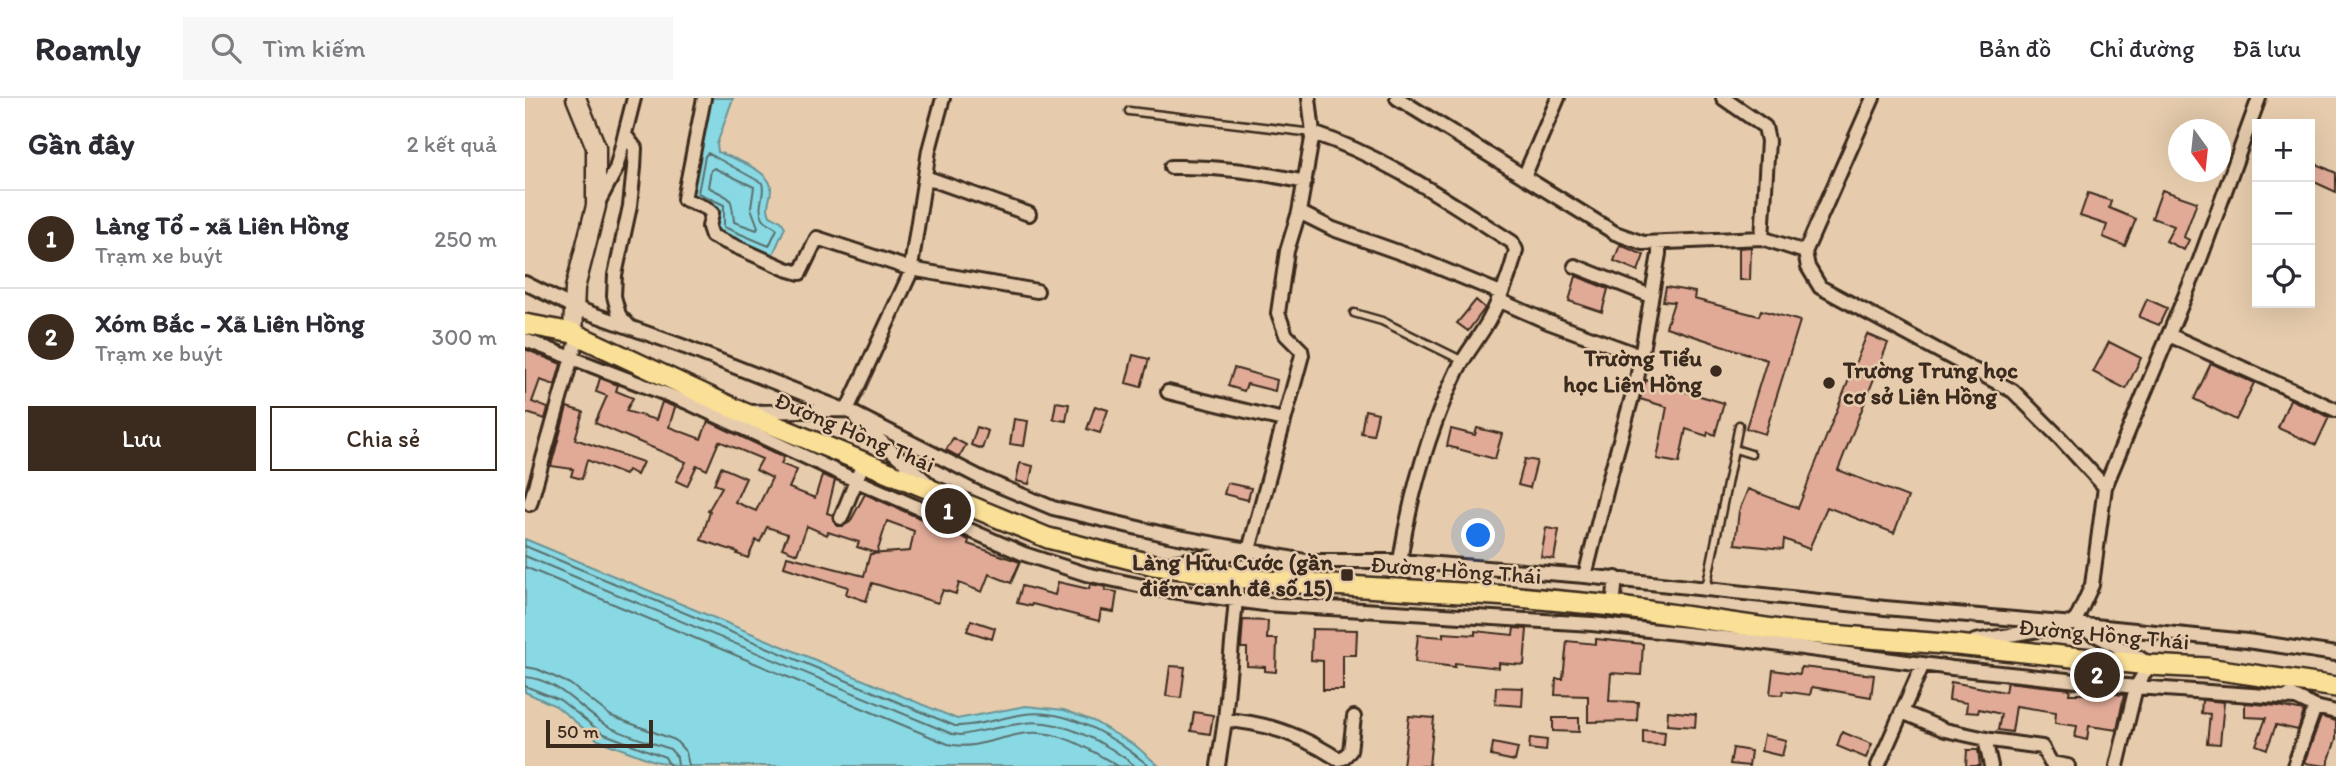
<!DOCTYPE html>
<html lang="vi">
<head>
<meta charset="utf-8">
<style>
  body { margin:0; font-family:Itim,sans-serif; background:#f7f7f7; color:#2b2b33 }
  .controls { position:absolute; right:21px; top:21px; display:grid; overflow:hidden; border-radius:0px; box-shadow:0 7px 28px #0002 }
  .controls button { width:63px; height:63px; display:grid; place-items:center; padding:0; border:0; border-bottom:2px solid #e1e1e2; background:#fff; color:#2b2b33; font:35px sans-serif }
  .compass { position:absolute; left:1643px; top:21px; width:63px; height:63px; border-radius:50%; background:#fff; box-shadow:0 7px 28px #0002; rotate:165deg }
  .scale { position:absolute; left:21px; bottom:18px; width:107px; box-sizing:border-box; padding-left:7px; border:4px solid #3b2a1e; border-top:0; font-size:19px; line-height:24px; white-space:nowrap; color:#3b2a1e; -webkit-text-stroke:5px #e6ccad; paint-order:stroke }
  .you { position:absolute; left:954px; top:438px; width:24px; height:24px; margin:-18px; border:5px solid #fff; border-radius:50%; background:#1a73e8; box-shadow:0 0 0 10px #1a73e833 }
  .badge { display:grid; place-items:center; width:46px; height:46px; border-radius:50%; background:#3b2a1e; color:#fff; font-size:23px; font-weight:700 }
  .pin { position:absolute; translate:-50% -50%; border:4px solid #fff; box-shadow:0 2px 7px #0006 }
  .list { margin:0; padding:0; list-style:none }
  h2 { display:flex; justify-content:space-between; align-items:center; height:91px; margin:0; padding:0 28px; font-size:30px }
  h2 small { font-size:23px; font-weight:400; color:#7c7c81 }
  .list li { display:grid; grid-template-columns:46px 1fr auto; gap:21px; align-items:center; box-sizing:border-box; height:98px; padding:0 28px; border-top:2px solid #e1e1e2 }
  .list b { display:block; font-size:26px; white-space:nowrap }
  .list p { margin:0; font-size:23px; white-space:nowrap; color:#7c7c81 }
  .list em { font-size:23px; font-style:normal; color:#7c7c81 }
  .actions { display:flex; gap:14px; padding:21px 28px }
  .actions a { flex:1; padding:16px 0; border:2px solid #3b2a1e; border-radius:0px; text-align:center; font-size:24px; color:#3b2a1e }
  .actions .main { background:#3b2a1e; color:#fff }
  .icon { flex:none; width:38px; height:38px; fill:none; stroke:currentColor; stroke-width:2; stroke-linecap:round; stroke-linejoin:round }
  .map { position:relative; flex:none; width:1811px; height:668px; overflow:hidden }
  header { display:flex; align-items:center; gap:42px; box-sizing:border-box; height:98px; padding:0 35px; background:#fff; border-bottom:2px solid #e1e1e2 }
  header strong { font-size:33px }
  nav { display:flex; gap:38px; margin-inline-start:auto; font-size:24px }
  .search { width:490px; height:63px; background:#f7f7f7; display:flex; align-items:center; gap:18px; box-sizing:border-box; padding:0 24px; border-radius:0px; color:#7c7c81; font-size:26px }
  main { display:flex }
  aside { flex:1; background:#fff }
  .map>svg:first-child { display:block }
  .water { fill:#89d9e4; stroke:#6a9395; stroke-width:2 }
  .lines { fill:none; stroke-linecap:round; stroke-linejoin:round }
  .shore { stroke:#5a706d; stroke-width:2 }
  .building { fill:#e1aa97; stroke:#3b2a1e; stroke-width:2 }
  .service-casing { stroke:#3b2a1e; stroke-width:11 }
  .minor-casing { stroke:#3b2a1e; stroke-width:18 }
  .secondary-casing { stroke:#3b2a1e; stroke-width:23 }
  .primary-casing { stroke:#3b2a1e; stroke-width:24 }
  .service { stroke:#e6ccad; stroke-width:6 }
  .minor { stroke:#e6ccad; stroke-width:12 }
  .secondary { stroke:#e6ccad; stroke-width:18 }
  .primary { stroke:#fadf96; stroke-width:19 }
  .poi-dot { fill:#3b2a1e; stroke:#e6ccad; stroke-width:2.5 }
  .labels { text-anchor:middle; stroke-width:5; stroke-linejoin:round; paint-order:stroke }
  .poi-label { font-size:23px; font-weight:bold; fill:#3b2a1e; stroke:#e6ccad; text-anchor:end }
  .street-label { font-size:23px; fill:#3b2a1e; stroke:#e6ccad }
</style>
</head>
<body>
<header>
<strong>Roamly</strong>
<div class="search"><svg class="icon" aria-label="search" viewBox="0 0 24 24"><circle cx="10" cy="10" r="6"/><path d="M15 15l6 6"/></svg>Tìm kiếm</div>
<nav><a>Bản đồ</a><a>Chỉ đường</a><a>Đã lưu</a></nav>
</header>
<main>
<aside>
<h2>Gần đây<small>2 kết quả</small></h2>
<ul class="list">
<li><span class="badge">1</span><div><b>Làng Tổ - xã Liên Hồng</b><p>Trạm xe buýt</p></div><em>250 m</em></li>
<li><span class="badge">2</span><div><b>Xóm Bắc - Xã Liên Hồng</b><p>Trạm xe buýt</p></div><em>300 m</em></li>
</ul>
<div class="actions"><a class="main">Lưu</a><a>Chia sẻ</a></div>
</aside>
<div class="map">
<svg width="1811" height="668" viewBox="0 0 1811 668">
  <rect width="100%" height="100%" fill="#e6ccad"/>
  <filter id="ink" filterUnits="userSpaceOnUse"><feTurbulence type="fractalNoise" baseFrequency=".0143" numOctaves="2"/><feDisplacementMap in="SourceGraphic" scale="14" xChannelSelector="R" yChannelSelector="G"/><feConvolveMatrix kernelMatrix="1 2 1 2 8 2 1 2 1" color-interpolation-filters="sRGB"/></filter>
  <g filter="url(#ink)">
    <path class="water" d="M184,0h24l-16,46 1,8c14,6 54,19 53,37 0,11 -6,16 -1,27l11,5 4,6 -13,30 -58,-27 4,-21 -30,-12 17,-70z
      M0,441l432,180 69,-13 38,4 29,11 43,25 23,20h-478l-27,-5 -56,-21 -42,-34 -31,-14z"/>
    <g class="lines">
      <path class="shore" d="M183,55l54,30c4,12 -6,23 1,35 3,5 10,7 14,11l-8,17 -45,-19v-22l-26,-12 7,-37z
        M189,70l40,19 -3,21 7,19 -1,3 -23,-8c-3,-28 -1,-22 -26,-35l3,-17z
        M0,448l430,180c23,1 47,-9 70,-12 44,-6 92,25 124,52
        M0,458l427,178 9,1c21,-4 43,-9 64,-12 35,-5 84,21 110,43
        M0,469l423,177c26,7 55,-9 80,-11 33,-3 62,17 90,33
        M0,569l12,2 33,15 41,32 64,24 11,12 3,14
        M0,579c32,2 54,31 79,47 16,10 47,18 66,25l7,8 1,9
        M0,588l35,14 42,33 63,24 5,9"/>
    </g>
    <path class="building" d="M1785,63l26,12v19l-26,-12z
      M1637,92l35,12 -13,35 5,3 -5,10 -18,-9 8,-15 -22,-8z
      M1563,95l23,8 -2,7 27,11 -11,27 -22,-9 4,-12 -27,-9z
      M1095,147l24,10 -6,16 -24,-10z
      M1226,149l-1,33h-11v-32z
      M1051,178l32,13 -6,23 -33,-11z
      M1141,189l29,5 -1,7 65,17 2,-6 39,11 -35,113 -19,-6 21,-68 -101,-33 8,-25 -11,-1z
      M1622,201l20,9 -8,17 -20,-8z
      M951,202l9,8 -17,23 -11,-8z
      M1342,236l21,9 -50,127 70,27 -14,36 -67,-26 -18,42 -25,-10 -1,10 -48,-5 4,-33 9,-22 50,19z
      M1584,244l32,16 -15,31 -33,-17z
      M0,251l36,15 -6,21 -15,-5 -8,22 16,6 -3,11 -18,-6 -2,4z
      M608,257l16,4 -8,28 -15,-4z
      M1686,265l43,20 -18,37 -42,-21z
      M709,270l43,12 -2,11 -28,-7 -3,7 -16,-5z
      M75,280l18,7 -2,6 17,7 -7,13 30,9 6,-18 13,5 -6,20 32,12 7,-18 76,36 -3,7 16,6 -8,18 26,10 7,-23 13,5 -8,33 6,2v5l4,6h6l7,-4 15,-28 104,46 -1,4 52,18 -9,21 -22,-9 -7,18 -23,-9 -3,11 -13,-4 -5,13 -66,-20 -6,18 -20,-7 2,-7 -64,-20 3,-11 77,20 6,-22 40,-3 4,-20 -27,-10 -10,32 -20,-6 2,-5 -31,-10 -1,3 -20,-9 -10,28 -15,-6 6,-14 -21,-7 -7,15 -4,-2 -8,18 -11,-4 1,-2 -37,-12 9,-28 -2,-1 14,-24 -8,-3 7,-17 25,11 -11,24 21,9 16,-33 -16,-8 6,-11 -43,-18 -12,29 -10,-5 -10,21 -11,-5 10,-19 -91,-39 12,-27 -11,-4z
      M1121,282l78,23 -9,32 -7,-3 -1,4 -21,-7 -7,34 -22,-4 10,-52 -27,-8z
      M1765,301l39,18 -13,28 -38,-17z
      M531,304l13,2 -3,17 -13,-2z
      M570,308l13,4 -8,23 -13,-4z
      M42,309l16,5 -8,27 68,23 -6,13 -9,-5 -3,5 -38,-15 -5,19 -11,-3 2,-7 -22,-3z
      M840,312l13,3 -5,22 -12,-2z
      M489,321l14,2 -4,25 -14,-2z
      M452,329l11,4 -6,18 -11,-4z
      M952,330l25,6 -7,25 -48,-13 4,-17 24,6z
      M428,340l13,7 -7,12 -13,-7z
      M1000,361l12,2 -7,27 -12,-3z
      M495,365l13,3 -4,18 -13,-3z
      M702,385l24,5 -3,12 -24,-6z
      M1021,430l13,2 -5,29 -13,-2z
      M533,484l31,7 1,-5 16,3 -1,3 12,2 -3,20 -13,-2 -2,11 -67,-17 -1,2 -14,-3 5,-17 33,9z
      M446,522l24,8 -3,11 -25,-8z
      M718,522l25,1 -1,18h10l-1,33 -11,-1v-4l-18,-1v-18h-6z
      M989,530l13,1 -3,36 -25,-2v5l-44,-5v4l-40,-5 3,-27 25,2v-4l32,2v-4l38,4z
      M787,531l45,1 -1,25h-13v35h-20v-29l-12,-1z
      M1071,541l47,5 -2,31 -30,-2 -2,28 29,1 -1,19 -49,1v-26l-33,-1 1,-16h7l4,-38 29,3z
      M645,568l15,1 -4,31 -15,-2z
      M1276,569l73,8 -3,22 -59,-10 -2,8 -27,-4 -1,4 -12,-1 3,-24 27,4z
      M1426,584l54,10 2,-10 63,7 -1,5h25l1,-2 29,3 -7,35 -28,-4 -2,14 -12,-3 2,-11 -22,-3 1,-11 -40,-6 -4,26 -14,-2 3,-16 -22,-5 -1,4 -12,-1 1,-9 -18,-3z
      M971,589l27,1 -1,18 -27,-2z
      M1677,602l22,2 -4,42 -13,-1 3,-29 -9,-1z
      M1720,605l33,3 26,5 -6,19 -22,-5 -9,24 -11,-4 10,-27 -21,-1z
      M1143,613l28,3 -1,13 -28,-2z
      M669,614l19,3 -3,19 -19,-3z
      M884,618l25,2 -5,48h-26z
      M1796,619l15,4v18l-9,27 -23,-3z
      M1028,620h26v14l-26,-1z
      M1118,632l22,2 -1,13 -21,-1z
      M1317,634l30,12 -6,14 -29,-12z
      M1239,637l22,5 -4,16 -21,-5z
      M1005,640l17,2 -1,11 -17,-2z
      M968,645l25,5 -3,13 -24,-5z
      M1208,650l18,3 -2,15 -19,-2z
      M1442,652h11l2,16h-14z"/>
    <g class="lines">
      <defs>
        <path id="service" d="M604,13l184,22
          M829,215l28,8 81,40
          M1210,351l16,5
          M1181,490l33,-163"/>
        <path id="minor" d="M179,0l-20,101 22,9 6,5 -3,14 3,9 74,33 14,4 17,-35 94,31 126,22
          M1198,0l42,29 3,14 -6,97
          M788,35c73,24 134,68 199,109l4,8c-5,23 -16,49 -27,70 -10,18 -23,33 -32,51 -28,59 -47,125 -57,190
          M100,37l10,13 -1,20 -4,38 -15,69 -1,21 5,19 10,11
          M646,69c48,-1 87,5 134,15
          M400,79l104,37
          M999,79l34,-79
          M73,105l18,-34 18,-71
          M774,114l34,17 85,30 83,34
          M1280,154l68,-154
          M1050,168l76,30
          M0,185l48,24 112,40 170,67 128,65 70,29 115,27 137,26h95l185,15 300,32 189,16 18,-39 13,-98 -45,-49 -47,-47 -193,-104 -12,-20 -3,-15 -43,-14 -119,5 -28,-10 -218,-135
          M973,202l50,22 93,34
          M1644,237l167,75
          M0,242l162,62 168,78 169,74 62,20 71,15 107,15 328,20 151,16 209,28 184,19 159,11
          M643,294l115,28
          M224,314l98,-2 63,-136 19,-124 14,-52
          M332,322l73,65
          M1580,389l93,-222 61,-167
          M5,406l48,-168
          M316,420l23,-57
          M743,461l47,21
          M646,465l78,-13 53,-195 -1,-5 -15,-15 -8,-22 9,-62 12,-39 14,-79 -4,-35
          M1060,478l24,-96 28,-101 22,-125v-11
          M1088,508l3,-28
          M1555,529l60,31 9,7 -13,22 -19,79
          M1450,543l99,-17 173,17 89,13
          M1765,597l25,12 -21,59
          M1790,609l21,5
          M1377,614l43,18 46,10 51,7 9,16 17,3
          M700,622c41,2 78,16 113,39l5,-1 7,-7 4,-34
          M1460,641l6,27
          M693,668l7,-46 13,-143
          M1353,668l45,-102"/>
        <path id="secondary" d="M48,235l2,-45 21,-82v-59l-20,-49"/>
        <path id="primary" d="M0,226l48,9 169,79 306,126 106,27 113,16 242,15 104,10 181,26 163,13 192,20 58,3 129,19"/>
      </defs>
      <use href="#service" class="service-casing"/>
      <use href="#minor" class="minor-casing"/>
      <use href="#secondary" class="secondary-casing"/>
      <use href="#primary" class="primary-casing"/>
      <use href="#service" class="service"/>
      <use href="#minor" class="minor"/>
      <use href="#secondary" class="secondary"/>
      <use href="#primary" class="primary"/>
    </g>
  </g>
  <g class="poi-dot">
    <circle cx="1191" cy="273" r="7"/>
    <circle cx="1304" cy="285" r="7"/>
    <rect x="815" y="470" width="14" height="14" rx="3.5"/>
  </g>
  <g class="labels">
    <g class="poi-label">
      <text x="1177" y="268">Trường Tiểu<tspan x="1177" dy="26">học Liên Hồng</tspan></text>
      <text x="1318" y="280" text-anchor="start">Trường Trung học<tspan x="1318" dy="26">cơ sở Liên Hồng</tspan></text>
      <text x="808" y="472">Làng Hữu Cước (gần<tspan x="808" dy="26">điếm canh đê số 15)</tspan></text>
    </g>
    <g class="street-label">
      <text transform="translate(330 334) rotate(23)" y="8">Đường Hồng Thái</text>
      <text transform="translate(931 472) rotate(4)" y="8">Đường Hồng Thái</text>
      <text transform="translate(1579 536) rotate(5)" y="8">Đường Hồng Thái</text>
    </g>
  </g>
</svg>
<div class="controls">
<button>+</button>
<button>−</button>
<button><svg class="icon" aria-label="locate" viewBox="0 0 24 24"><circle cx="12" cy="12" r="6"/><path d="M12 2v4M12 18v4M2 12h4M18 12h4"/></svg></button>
</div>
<svg class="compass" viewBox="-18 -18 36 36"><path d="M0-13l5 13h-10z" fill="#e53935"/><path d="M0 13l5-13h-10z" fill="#7c7c81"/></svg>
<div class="scale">50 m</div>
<div class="you"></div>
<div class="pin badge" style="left:423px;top:413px">1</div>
<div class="pin badge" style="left:1572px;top:577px">2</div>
</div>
</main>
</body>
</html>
